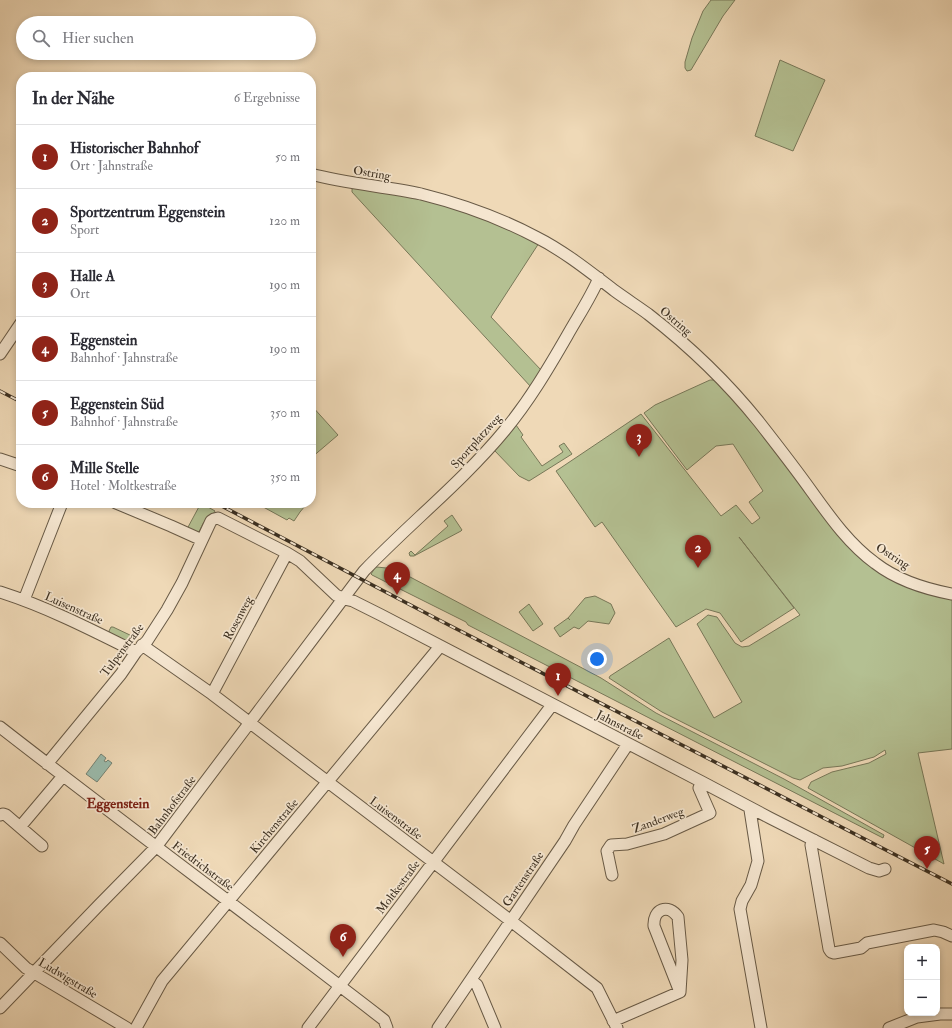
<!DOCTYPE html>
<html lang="de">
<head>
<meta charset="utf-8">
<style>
  body { margin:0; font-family:"IM FELL Double Pica",serif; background:#f7f7f7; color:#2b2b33 }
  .controls { position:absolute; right:12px; bottom:12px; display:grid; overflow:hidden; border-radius:8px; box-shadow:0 2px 6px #0003 }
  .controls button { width:36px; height:36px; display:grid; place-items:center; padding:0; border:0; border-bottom:1px solid #e1e1e2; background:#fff; color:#2b2b33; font:20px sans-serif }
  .you { position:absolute; left:597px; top:659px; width:14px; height:14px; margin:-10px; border:3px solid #fff; border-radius:50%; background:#1a73e8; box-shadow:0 0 0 6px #1a73e833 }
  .badge { display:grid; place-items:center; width:26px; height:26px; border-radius:50%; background:#8f2418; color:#fff; font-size:13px; font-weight:700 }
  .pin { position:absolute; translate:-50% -33px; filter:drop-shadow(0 1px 2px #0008) }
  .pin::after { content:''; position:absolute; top:21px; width:14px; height:12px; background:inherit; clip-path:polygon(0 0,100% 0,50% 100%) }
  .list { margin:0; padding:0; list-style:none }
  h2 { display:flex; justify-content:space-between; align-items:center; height:52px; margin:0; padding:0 16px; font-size:17px }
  h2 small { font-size:13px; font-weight:400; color:#7c7c81 }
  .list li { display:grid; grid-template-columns:26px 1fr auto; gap:12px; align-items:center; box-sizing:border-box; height:64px; padding:0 16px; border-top:1px solid #e1e1e2 }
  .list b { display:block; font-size:15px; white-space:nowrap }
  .list p { margin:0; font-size:13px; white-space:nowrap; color:#7c7c81 }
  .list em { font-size:13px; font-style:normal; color:#7c7c81 }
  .icon { flex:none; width:22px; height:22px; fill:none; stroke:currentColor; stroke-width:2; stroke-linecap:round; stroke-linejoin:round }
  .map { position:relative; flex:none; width:952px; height:1028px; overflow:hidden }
  .search { position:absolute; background:#fff; box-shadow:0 2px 6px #0003; left:16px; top:16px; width:300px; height:44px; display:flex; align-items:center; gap:10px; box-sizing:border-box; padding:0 14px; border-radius:22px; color:#7c7c81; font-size:15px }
  .panel { position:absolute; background:#fff; box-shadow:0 2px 6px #0003; left:16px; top:72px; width:300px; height:436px; border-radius:16px }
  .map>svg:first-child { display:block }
  .green { fill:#b4c092; stroke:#787859 }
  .water { fill:#9abaab; stroke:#748273 }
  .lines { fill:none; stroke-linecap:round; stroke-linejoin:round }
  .minor-casing { stroke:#685a46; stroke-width:13 }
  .minor { stroke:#f5e6d0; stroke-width:11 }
  .rail-casing { stroke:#3b2f20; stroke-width:3.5 }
  .rail { stroke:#f5e6d0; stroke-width:2; stroke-dasharray:6; stroke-linecap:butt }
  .labels { text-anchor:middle; stroke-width:3.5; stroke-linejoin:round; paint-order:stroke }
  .street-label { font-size:12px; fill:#3b2f20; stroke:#f5e6d0 }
  .quarter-label { font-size:14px; font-weight:bold; fill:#7a1f14; stroke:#f5e6d0 }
</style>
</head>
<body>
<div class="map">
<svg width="952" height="1028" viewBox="0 0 952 1028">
  <rect width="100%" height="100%" fill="#efd9b7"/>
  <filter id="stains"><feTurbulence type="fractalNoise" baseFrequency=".005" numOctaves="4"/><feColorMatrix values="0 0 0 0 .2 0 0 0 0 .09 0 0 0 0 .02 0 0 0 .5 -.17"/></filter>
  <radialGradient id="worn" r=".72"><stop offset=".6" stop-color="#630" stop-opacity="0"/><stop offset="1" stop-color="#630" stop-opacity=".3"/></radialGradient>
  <path class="green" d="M711,0h24l-12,16 -32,54 -4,1 -2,-3v-6l7,-24 11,-27z
    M780,60l45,20 -32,71 -38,-15z
    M357,187l74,14 57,18 51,24 -48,74 50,53 -10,17 -179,-195v-3z
    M710,380h5l20,20 135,164 82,34v151l-34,4 26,111 -136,-76 3,-6 21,-10 37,-9 17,-9 -1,-4 -11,7 -32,9 -19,2 -23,12 -7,-2 -131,-66 -53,-34 1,-2 59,-38 45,80 28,-16 -45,-78 11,-9 9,2 18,26 7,4 7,-1 51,-31 -61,-78 55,71 -53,34 -21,-29 -14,-4 -30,18 -74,-105 -7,5 -39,-56 85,-57 80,102 15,-11 16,19 8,-6 -11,-16 14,-11 -30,-47 -17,2 -29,24 -43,-57 11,-8z
    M311,405l27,30 -27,23z
    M516,425l7,10 -2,2 21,29 21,-14 -4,-6 5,-3 8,11 -43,27 -10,-5 -25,-26z
    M201,503l14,8c-3,6 -6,5 -10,10 -3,3 -4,8 -7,12l-11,-4z
    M256,503h46l3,3 -5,6 -6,9 -5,-3 -2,2z
    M452,515l10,15 -1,1 -47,25h-4l-1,-3 2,-2 4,4 33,-29 -4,-5z
    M377,567l18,2 206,109 55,35 128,66 100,56 -1,3 -415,-213 -2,-3 -94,-47 -1,-1 4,-6z
    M595,596l16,8 4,9 -6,11 -21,-3 -9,8 -5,-2 -14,10 -6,-9 14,-10 2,2 -2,-2 17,-20z
    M529,604l14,20 -10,7 -14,-19z
    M111,627h2l19,9 1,5 -4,2 -19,-10 -1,-2z"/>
  <path class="water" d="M101,754l5,4 -2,3 2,1 2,-2 4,3 -15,19 -11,-8z"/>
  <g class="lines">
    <defs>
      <path id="minor" d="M311,174c36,10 73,12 110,20 40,10 79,24 115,43 28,14 54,35 79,54 11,8 22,15 33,23 40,31 79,68 111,108 18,23 36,46 53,70 18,25 37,52 63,71 22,17 50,26 77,31
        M0,354l21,-31
        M0,459l21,7
        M116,503l55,23 31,14
        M0,592c47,15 92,38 136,60
        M24,600l38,-97
        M142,645l70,49 299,227 86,67 20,40
        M212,694l75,-141
        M0,727c127,99 256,194 384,293l3,8
        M47,764l74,-90 15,-22 11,-11 20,-31 15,-27 29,-62 3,-2 4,-1 69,35 13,8 36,34 8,4 9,2 28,14 321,167 68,36 99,50 10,3 6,-2
        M751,808l-1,2 8,51 -7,24 -9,16 -2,8 21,119
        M0,815l3,-1 3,1 36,31
        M20,827l43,-51
        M814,840l-3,5 18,104 2,3 3,1 27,-5 6,-5 67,-13 9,2 9,4
        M612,875l-5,-24 4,-6 16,-1 37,-10 46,-21 -11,-25 3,-6
        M0,943l26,25 101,60
        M471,980l6,5 18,43
        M0,1008l99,-103 57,-58 208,-276c46,-48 99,-90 141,-141 24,-29 43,-61 62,-94 10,-18 24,-39 32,-58
        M613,1021l67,-29 2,-32 -4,-43c-10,-14 -25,-8 -24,9l26,66
        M136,1028l26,-47 275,-331 2,-4
        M308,1028l244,-323
        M438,1028l127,-187 9,-16 54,-81
        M889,1028l28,-11 23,-3h12"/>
    </defs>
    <use href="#minor" class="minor-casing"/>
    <use href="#minor" class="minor"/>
    <defs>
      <path id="rail" d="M0,391l21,11
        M216,503l225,118 511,263"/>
    </defs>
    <use href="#rail" class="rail-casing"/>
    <use href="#rail" class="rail"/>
  </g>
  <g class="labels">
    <g class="street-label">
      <text transform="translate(372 173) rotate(9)" y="4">Ostring</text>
      <text transform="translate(676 321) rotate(40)" y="4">Ostring</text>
      <text transform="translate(476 441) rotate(-48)" y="4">Sportplatzweg</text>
      <text transform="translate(893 556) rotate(32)" y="4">Ostring</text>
      <text transform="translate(74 608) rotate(24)" y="4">Luisenstraße</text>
      <text transform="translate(238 618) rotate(-62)" y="4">Rosenweg</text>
      <text transform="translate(122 650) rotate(-53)" y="4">Tulpenstraße</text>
      <text transform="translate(620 725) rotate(27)" y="4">Jahnstraße</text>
      <text transform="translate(172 805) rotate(-53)" y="4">Bahnhofstraße</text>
      <text transform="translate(396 818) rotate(37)" y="4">Luisenstraße</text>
      <text transform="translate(658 820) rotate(-20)" y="4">Zanderweg</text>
      <text transform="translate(274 826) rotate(-50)" y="4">Kirchenstraße</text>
      <text transform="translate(203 866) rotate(37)" y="4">Friedrichstraße</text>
      <text transform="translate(523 879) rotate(-56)" y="4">Gartenstraße</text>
      <text transform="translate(398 887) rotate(-53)" y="4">Moltkestraße</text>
      <text transform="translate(68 978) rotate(31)" y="4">Ludwigstraße</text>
    </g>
    <g class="quarter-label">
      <text x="118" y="808">Eggenstein</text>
    </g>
  </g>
  <rect width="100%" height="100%" filter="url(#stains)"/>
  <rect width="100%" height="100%" fill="url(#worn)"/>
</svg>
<div class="controls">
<button>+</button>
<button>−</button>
</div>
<div class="you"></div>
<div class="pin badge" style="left:558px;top:696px">1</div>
<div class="pin badge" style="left:698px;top:568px">2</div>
<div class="pin badge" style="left:639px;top:457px">3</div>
<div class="pin badge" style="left:397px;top:595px">4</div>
<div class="pin badge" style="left:927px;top:869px">5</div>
<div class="pin badge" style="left:343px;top:957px">6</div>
<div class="search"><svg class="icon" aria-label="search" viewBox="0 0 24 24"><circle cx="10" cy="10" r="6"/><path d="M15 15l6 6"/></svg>Hier suchen</div>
<section class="panel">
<h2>In der Nähe<small>6 Ergebnisse</small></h2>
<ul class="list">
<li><span class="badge">1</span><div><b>Historischer Bahnhof</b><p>Ort · Jahnstraße</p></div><em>50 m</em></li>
<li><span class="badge">2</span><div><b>Sportzentrum Eggenstein</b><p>Sport</p></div><em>120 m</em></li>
<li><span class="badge">3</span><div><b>Halle A</b><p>Ort</p></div><em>190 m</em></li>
<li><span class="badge">4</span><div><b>Eggenstein</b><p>Bahnhof · Jahnstraße</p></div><em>190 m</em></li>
<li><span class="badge">5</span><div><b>Eggenstein Süd</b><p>Bahnhof · Jahnstraße</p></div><em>350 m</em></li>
<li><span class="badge">6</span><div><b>Mille Stelle</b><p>Hotel · Moltkestraße</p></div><em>350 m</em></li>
</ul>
</section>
</div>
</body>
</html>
